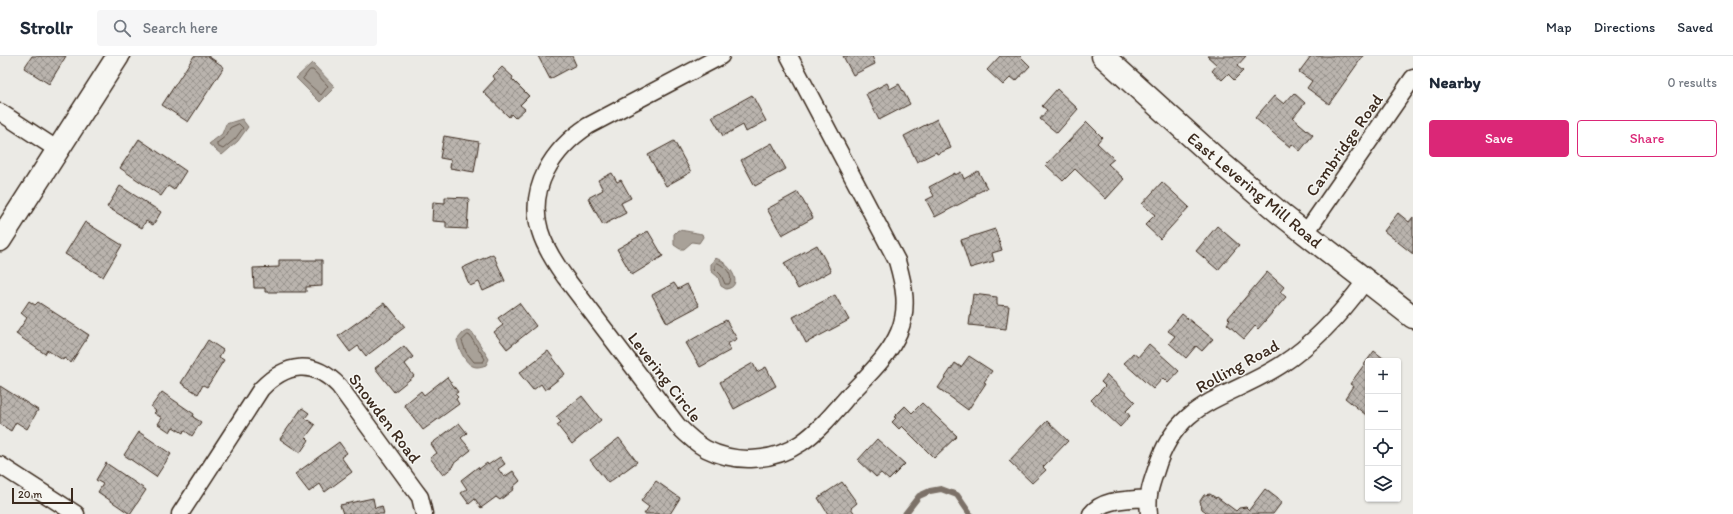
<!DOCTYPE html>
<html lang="en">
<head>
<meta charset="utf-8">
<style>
  body { margin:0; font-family:Itim,sans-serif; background:#f6f6f7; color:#1f2937 }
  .controls { position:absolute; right:12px; bottom:12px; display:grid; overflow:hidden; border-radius:4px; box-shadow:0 1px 3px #0004 }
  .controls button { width:36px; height:36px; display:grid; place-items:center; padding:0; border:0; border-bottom:1px solid #e0e1e3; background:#fff; color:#1f2937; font:20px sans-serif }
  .scale { position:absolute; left:12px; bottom:10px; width:61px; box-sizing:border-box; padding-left:4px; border:2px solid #3b2a1e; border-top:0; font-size:11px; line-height:14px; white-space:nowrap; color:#3b2a1e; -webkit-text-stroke:3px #f6f6f2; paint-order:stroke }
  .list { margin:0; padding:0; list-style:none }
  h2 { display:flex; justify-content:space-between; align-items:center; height:52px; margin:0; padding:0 16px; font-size:17px }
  h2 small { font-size:13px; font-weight:400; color:#747a83 }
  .actions { display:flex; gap:8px; padding:12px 16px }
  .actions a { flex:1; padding:9px 0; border:1px solid #db2777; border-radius:4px; text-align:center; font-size:14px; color:#db2777 }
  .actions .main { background:#db2777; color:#fff }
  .icon { flex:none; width:22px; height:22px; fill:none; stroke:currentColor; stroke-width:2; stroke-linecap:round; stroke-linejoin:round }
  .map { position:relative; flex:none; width:1413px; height:458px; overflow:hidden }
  header { display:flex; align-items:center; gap:24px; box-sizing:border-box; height:56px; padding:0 20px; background:#fff; border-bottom:1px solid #e0e1e3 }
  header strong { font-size:19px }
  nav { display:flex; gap:22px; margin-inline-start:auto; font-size:14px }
  .search { width:280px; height:36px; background:#f6f6f7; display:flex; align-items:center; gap:10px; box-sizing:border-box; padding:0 14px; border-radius:4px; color:#747a83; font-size:15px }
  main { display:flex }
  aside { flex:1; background:#fff }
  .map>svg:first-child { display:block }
  .water { fill:#a8a198; stroke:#7c7167 }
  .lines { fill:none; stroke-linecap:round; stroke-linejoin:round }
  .shore { stroke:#675a4f; stroke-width:1 }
  .stream { stroke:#7c7167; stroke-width:6 }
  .building { fill:url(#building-cross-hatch); stroke:#3b2a1e }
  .street-casing { stroke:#3b2a1e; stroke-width:19 }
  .secondary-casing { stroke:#3b2a1e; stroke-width:25 }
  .street { stroke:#f6f6f2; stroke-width:16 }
  .secondary { stroke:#f6f6f2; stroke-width:22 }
  .labels { text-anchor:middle; stroke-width:3; stroke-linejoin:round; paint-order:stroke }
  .street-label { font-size:17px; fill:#3b2a1e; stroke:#f6f6f2 }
</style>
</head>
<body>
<header>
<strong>Strollr</strong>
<div class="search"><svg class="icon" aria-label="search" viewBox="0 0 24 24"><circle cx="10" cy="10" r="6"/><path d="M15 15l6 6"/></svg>Search here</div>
<nav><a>Map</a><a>Directions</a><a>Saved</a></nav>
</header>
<main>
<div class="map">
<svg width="1413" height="458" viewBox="0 0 1413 458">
  <defs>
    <pattern id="building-cross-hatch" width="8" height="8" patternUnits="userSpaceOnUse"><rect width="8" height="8" fill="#bab4ae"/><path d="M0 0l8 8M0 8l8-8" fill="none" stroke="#98938d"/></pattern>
  </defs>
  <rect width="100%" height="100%" fill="#ebeae5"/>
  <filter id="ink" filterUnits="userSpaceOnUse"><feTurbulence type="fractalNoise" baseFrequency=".025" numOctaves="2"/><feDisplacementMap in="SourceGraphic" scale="8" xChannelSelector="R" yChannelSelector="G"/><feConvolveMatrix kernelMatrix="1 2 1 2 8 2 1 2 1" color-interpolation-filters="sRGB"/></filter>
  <g filter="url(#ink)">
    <path class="water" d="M312,7l23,24 -15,15 -24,-24z
      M242,63l6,8 -10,14 -16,14 -13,-11 13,-10 4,-10z
      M678,174c3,0 19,3 24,4l1,3 -4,6 -7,-1 -8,7h-4l-6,-4v-11z
      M715,202c13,3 31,28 11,31l-5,-3 -3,-9 -7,-6v-7z
      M467,275l5,1 17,27 -3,6c-3,1 -6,2 -9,2 -11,0 -18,-18 -20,-27l6,-7z"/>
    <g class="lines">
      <path class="shore" d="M310,14h3l15,16 -7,9 -18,-16z
        M239,68l4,4 -8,11 -12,10 -6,-3v-3l9,-7 4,-8z
        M718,207c8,4 16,13 11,21h-4l-4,-9 -6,-6v-4z
        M468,279l2,1 15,23 -2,3h-9l-8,-10 -4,-11z"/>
      <path class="stream" d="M905,458l14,-18 11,-5 11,-2 16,6 13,19"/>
    </g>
    <path class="building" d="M32,0h34l-17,28 -25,-16z
      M194,0h14l16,11 -36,55 -26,-17z
      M538,0h34l4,9 -26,14z
      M843,0h29l3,8 -22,11z
      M1000,0h20l10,10 -14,15 -5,-4 -8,8 -16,-15z
      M1207,0h39l-9,10 6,5 -9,9 -6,-6 -6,6 -10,-9 5,-6z
      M1311,0h52l-34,48 -22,-16 5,-7 -13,-9z
      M502,11l11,10 -1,2 17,17 -9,9 5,4 -10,9 -4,-4 -2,3 -26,-25 12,-13 -2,-3z
      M887,27l3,6 9,-5 11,20 -31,16 -13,-26z
      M1057,33l21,20 -21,24 -17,-14 7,-9 -5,-4z
      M1294,37l11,10 -12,15 20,17 -13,16 -8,-7 -2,3 -35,-29 19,-22 10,8z
      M752,39l14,26 -20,11 -3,-7 -20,11 -11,-19z
      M937,63l14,29 -14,6 -1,-2 -19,10 -13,-26z
      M1087,66l15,15 -5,6 17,16 -6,5 16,15 -18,20 -31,-30 -12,12 -17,-16z
      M444,80l35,6 -5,30 -24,-4 1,-8 -11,-2z
      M139,83l47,32 -12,19 -6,-4 -7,10 -41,-28z
      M674,85l17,31 -25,14 -18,-31z
      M772,87l14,26 -31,17 -14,-26z
      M978,115l9,17 -12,6v2l-40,21 -9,-17 8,-4 -5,-9 26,-14v2l6,-3 3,7z
      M612,117l5,9 4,-2 10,18 -10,5 5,10 -23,12 -15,-27 15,-8 -5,-10z
      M1162,126l27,25 -29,32 -15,-14 10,-10 -13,-11z
      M120,130l41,26 -8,13 -7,-4 -4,7 -35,-21z
      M798,136l15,26 -31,17 -15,-26z
      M445,141l24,1 -2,31 -21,-1v-6l-14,-1 1,-19 12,1z
      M1398,157l11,9 4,-5v37l-29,-23z
      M85,166l37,23 -19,32 -38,-23z
      M1217,170l22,19 -21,25 -22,-19z
      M995,173l7,21 -10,3 2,8 -24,7 -9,-28z
      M648,175l15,25 -31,19 -15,-26z
      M817,189l14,26 -33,18 -14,-26z
      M493,198l12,27 -22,10 -4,-9 -9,4 -8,-18z
      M279,204h43v26l-16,1v5h-41v-4h-11l-1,-20 26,-1z
      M1267,216l17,15 -4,5 6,5 -28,32 -3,-3 -11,13 -17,-15 3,-4 -2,-2z
      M674,227l4,6 9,-5 12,22 -32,17 -15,-28z
      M973,238l24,3v8l12,1 -3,23 -37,-4z
      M835,239l14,25 -43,23 -13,-26z
      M29,245l6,4 3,-3 51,33 -18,28 -7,-5 -1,2 -16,-10 -2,4 -29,-20 11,-16 -6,-5z
      M384,247l3,4 1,-1 17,21 -39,29 -8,-10 -8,6 -12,-16z
      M519,247l17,23 -29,23 -13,-17 9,-7 -5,-7z
      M1182,258l31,25 -11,12 -6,-5 -10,12 -17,-15 6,-7 -7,-5z
      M726,264l11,19 -10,5 4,6 -31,17 -14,-24z
      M208,284l15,10 -4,7 5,3 -17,27 -4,-2 -5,9 -17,-11z
      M1149,288l30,27 -11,12 -5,-5 -10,11 -29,-26 9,-10 5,4z
      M404,290l9,11 -8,7 9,12 -20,16 -19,-24z
      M548,295l17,23 -20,16 -4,-6 -8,6 -14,-17z
      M1374,295l13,10h-19v52l-2,2 -21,-17 8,-12 -3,-2z
      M969,300l23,15 -8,11 2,1 -18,27 -30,-22 17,-25 6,4z
      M753,307l4,9 9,-5 10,19 -42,23 -14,-27z
      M1107,319l28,27 -9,9 4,5 -10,11 -29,-27 14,-14 -4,-4z
      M447,321l11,15 -3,2 3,3 -2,2 3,5 -36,26 -19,-25 17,-14 3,4z
      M0,330l38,24 -11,19 -11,-7 -5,9 -11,-7z
      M162,336l32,22 -1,3 8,5 -9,14 -8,-6 -1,3 -10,-6 -3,5 -12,-8 4,-6 -8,-5 2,-2 -5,-4z
      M582,340l19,24 -29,24 -15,-19 4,-3 -5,-5z
      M922,347l35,33 -23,22 -32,-32 -3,3 -7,-7 4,-4 -2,-1 11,-11 7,7z
      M302,352l7,5 -4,5 10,7 -9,12 3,3 -9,13 -20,-14z
      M1047,365l21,20 -25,26 3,3 -14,13 -23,-22z
      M459,367l8,10 -6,5 10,12 -18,14 1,2 -11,9 -13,-17 7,-5 -6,-9z
      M139,376l32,22 -15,23 -32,-22z
      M619,382l18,24 -29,21 -18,-23z
      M877,383l28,25 -16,16 -8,-7 -5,4 -18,-17z
      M339,386l8,11 -6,4 11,15 -27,20 -5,-8 -11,8 -14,-18z
      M500,401l5,7 -7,5 6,8 9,-6 7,10 -7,6 1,2 -14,11 -4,-3 -15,11 -6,-9 -6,5 -8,-11 6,-4 -6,-9 17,-13 1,2 8,-6 1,2z
      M106,407l40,27 -16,24 -32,-22 5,-8 -7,-4z
      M656,425l24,17 -10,16h-26l5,-7 -8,-6z
      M842,426l15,21 -6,5 4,6h-27l-10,-16z
      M1265,433l17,13 -9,12h-64l-7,-5 -2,-8 4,-6 6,-1 6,4 1,-1 19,14 3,-3 7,-1 3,3z
      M373,442l2,10 7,-2 2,8h-41l-3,-9z"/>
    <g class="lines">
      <defs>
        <path id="street" d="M721,0l-133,70c-35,23 -61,62 -48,105 5,17 15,32 25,46l113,149c8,8 17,17 28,23 30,15 67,13 95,-6 19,-13 34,-32 49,-49 18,-19 39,-38 49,-62 10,-24 5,-47 -2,-71l-108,-205
          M0,56l58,38
          M1305,178l108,-156
          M0,409l76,49
          M180,458l81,-125c25,-26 52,-30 78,-3l75,103 6,8 4,17
          M1091,458c12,-16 38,-14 56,-16
          M1149,458c-2,-18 1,-27 7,-44 21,-71 71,-70 125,-105 34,-22 61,-52 85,-85"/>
        <path id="secondary" d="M1103,0l119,108 60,51 131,102
          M0,184l118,-184"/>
      </defs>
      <use href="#street" class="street-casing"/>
      <use href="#secondary" class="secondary-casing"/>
      <use href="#street" class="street"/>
      <use href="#secondary" class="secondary"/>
    </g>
  </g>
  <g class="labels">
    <g class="street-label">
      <text transform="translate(1344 89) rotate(-55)" y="6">Cambridge Road</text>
      <text transform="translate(1255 134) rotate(40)" y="6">East Levering Mill Road</text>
      <text transform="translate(1237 310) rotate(-29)" y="6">Rolling Road</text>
      <text transform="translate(665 321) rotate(52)" y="6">Levering Circle</text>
      <text transform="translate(385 362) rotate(53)" y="6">Snowden Road</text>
    </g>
  </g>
</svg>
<div class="controls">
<button>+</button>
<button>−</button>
<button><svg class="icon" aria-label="locate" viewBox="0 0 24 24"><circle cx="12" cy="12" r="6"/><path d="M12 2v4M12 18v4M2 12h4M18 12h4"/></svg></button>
<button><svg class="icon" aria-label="layers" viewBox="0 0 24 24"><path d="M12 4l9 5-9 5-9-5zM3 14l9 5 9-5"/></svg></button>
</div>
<div class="scale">20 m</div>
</div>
<aside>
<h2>Nearby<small>0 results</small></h2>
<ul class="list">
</ul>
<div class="actions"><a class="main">Save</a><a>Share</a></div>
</aside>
</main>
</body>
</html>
